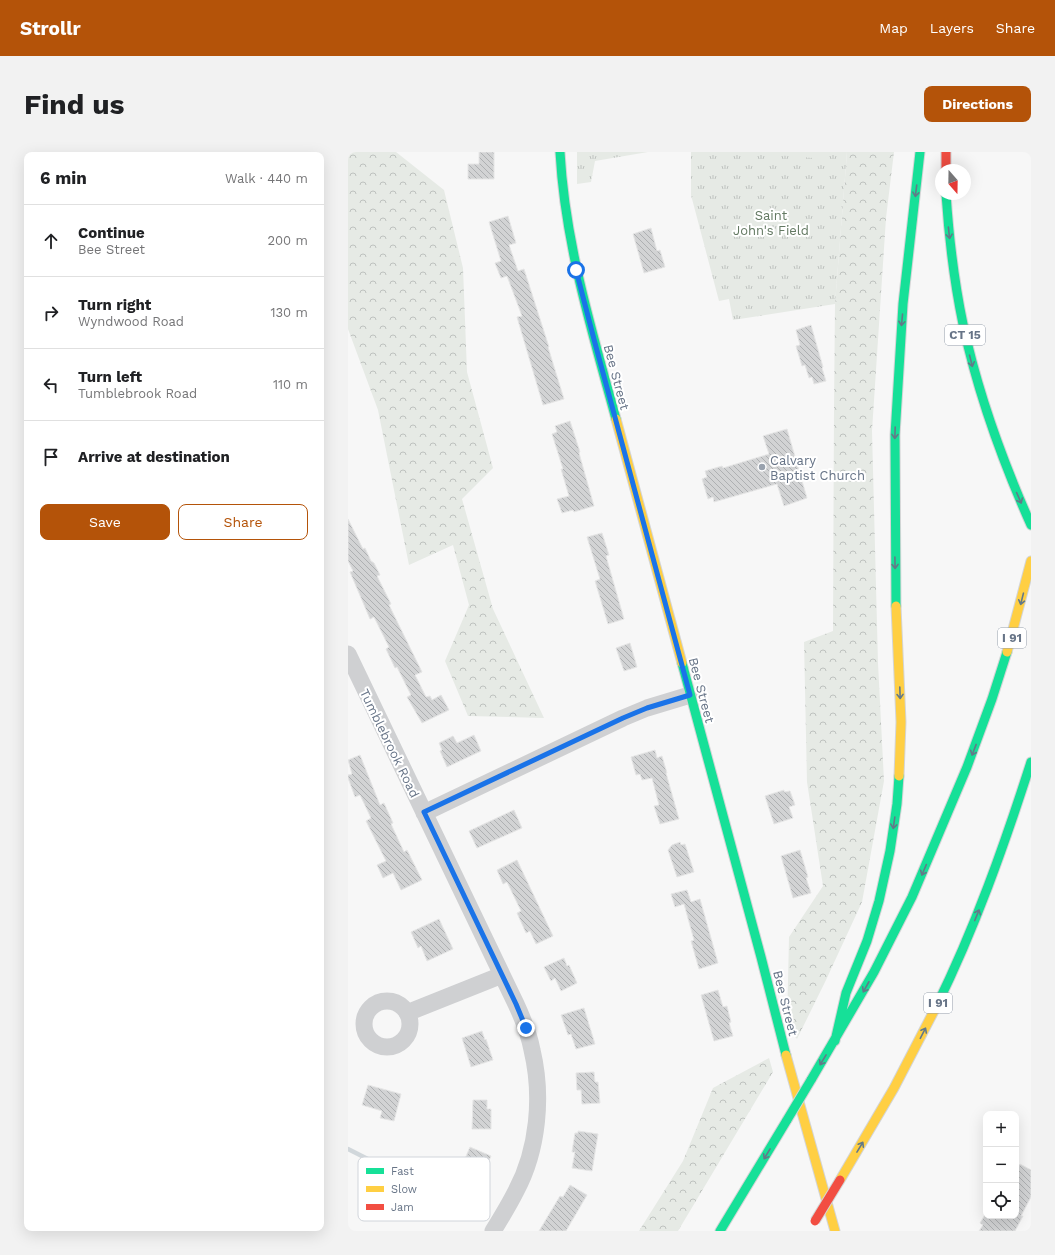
<!DOCTYPE html>
<html lang="en">
<head>
<meta charset="utf-8">
<style>
  body { margin:0; font-family:"Work Sans",sans-serif; background:#f2f2f2; color:#202124 }
  .controls { position:absolute; right:12px; bottom:12px; display:grid; overflow:hidden; border-radius:8px; box-shadow:0 4px 16px #0002 }
  .controls button { width:36px; height:36px; display:grid; place-items:center; padding:0; border:0; border-bottom:1px solid #e0e0e0; background:#fff; color:#202124; font:20px sans-serif }
  .compass { position:absolute; left:587px; top:12px; width:36px; height:36px; border-radius:50%; background:#fff; box-shadow:0 4px 16px #0002; rotate:160deg }
  .stop { position:absolute; width:12px; height:12px; margin:-9px; border:3px solid #1a73e8; border-radius:50%; background:#fff }
  .stop.end { background:#1a73e8; border-color:#fff; box-shadow:0 1px 4px #0008 }
  .list { margin:0; padding:0; list-style:none }
  h2 { display:flex; justify-content:space-between; align-items:center; height:52px; margin:0; padding:0 16px; font-size:17px }
  h2 small { font-size:13px; font-weight:400; color:#757577 }
  .list li { display:grid; grid-template-columns:26px 1fr auto; gap:12px; align-items:center; box-sizing:border-box; height:72px; padding:0 16px; border-top:1px solid #e0e0e0 }
  .list b { display:block; font-size:15px; white-space:nowrap }
  .list p { margin:0; font-size:13px; white-space:nowrap; color:#757577 }
  .list em { font-size:13px; font-style:normal; color:#757577 }
  .actions { display:flex; gap:8px; padding:12px 16px }
  .actions a { flex:1; padding:9px 0; border:1px solid #b45309; border-radius:8px; text-align:center; font-size:14px; color:#b45309 }
  .actions .main { background:#b45309; color:#fff }
  .icon { flex:none; width:22px; height:22px; fill:none; stroke:currentColor; stroke-width:2; stroke-linecap:round; stroke-linejoin:round }
  .map { position:relative; flex:none; width:683px; height:1079px; overflow:hidden; border-radius:8px }
  header { display:flex; align-items:center; gap:24px; box-sizing:border-box; height:56px; padding:0 20px; background:#b45309; color:#fff }
  header strong { font-size:19px }
  nav { display:flex; gap:22px; margin-inline-start:auto; font-size:14px }
  .intro { display:flex; align-items:center; justify-content:space-between; box-sizing:border-box; height:96px; padding:0 24px }
  h1 { margin:0; font-size:28px }
  .button { padding:10px 18px; border-radius:8px; background:#b45309; color:#fff; font-size:14px; font-weight:700 }
  main { display:flex; gap:24px; padding:0 24px }
  aside { flex:1; background:#fff; border-radius:8px; box-shadow:0 4px 16px #0002 }
  .map>svg:first-child { display:block }
  .forest { fill:url(#forest-crowns) }
  .park { fill:url(#park-tufts) }
  .pitch { fill:#e6eae5 }
  .lines { fill:none; stroke-linecap:round; stroke-linejoin:round }
  .stream { stroke:#d1d7db; stroke-width:4.5 }
  .building { fill:url(#building-back-hatch); stroke:#e6e6e6 }
  .fast-casing { stroke:#d4d5d6; stroke-width:11 }
  .slow-casing { stroke:#d4d5d6; stroke-width:11 }
  .jam-casing { stroke:#d4d5d6; stroke-width:11 }
  .street { stroke:#cfd0d2; stroke-width:17 }
  .fast { stroke:#16e098; stroke-width:9 }
  .slow { stroke:#ffcf43; stroke-width:9 }
  .jam { stroke:#f24e42; stroke-width:9 }
  .fast-bridge-casing { stroke:#d4d5d5; stroke-width:11; stroke-linecap:butt }
  .jam-bridge-casing { stroke:#d4d5d5; stroke-width:11; stroke-linecap:butt }
  .fast-bridge { stroke:#16e098; stroke-width:9 }
  .jam-bridge { stroke:#f24e42; stroke-width:9 }
  .oneway { stroke:#637988 }
  .route { stroke:#1a73e8; stroke-width:5 }
  .poi-dot { fill:#99a2ae; stroke:#fff; stroke-width:1.5 }
  .labels { text-anchor:middle; stroke-width:4; stroke-linejoin:round; paint-order:stroke }
  .shield { fill:#fff; stroke:#959eab; stroke-width:1 }
  .shield-label { font-size:12px; font-weight:bold; fill:#677487 }
  .park-label { font-size:13px; fill:#637962; stroke:#fff }
  .street-label { font-size:13px; fill:#677487; stroke:#fff }
  .poi-label { font-size:13px; fill:#677487; stroke:#fff; text-anchor:start }
  .key { fill:#fff; stroke:#d1d5db; stroke-width:1 }
  .key-label { font-size:11px; fill:#677487 }
</style>
</head>
<body>
<header>
<strong>Strollr</strong>
<nav><a>Map</a><a>Layers</a><a>Share</a></nav>
</header>
<div class="intro"><h1>Find us</h1><a class="button">Directions</a></div>
<main>
<aside>
<h2>6 min<small>Walk · 440 m</small></h2>
<ul class="list">
<li><svg class="icon" aria-label="ahead" viewBox="0 0 24 24"><path d="M12 20V5M6 11l6-6 6 6"/></svg><div><b>Continue</b><p>Bee Street</p></div><em>200 m</em></li>
<li><svg class="icon" aria-label="right" viewBox="0 0 24 24"><path d="M7 20v-9h11M14 6l5 5-5 5"/></svg><div><b>Turn right</b><p>Wyndwood Road</p></div><em>130 m</em></li>
<li><svg class="icon" aria-label="left" viewBox="0 0 24 24"><path d="M17 20v-9H6M10 6l-5 5 5 5"/></svg><div><b>Turn left</b><p>Tumblebrook Road</p></div><em>110 m</em></li>
<li><svg class="icon" aria-label="arrive" viewBox="0 0 24 24"><path d="M6 21V4h12l-3 4 3 4H6"/></svg><div><b>Arrive at destination</b></div></li>
</ul>
<div class="actions"><a class="main">Save</a><a>Share</a></div>
</aside>
<div class="map">
<svg width="683" height="1079" viewBox="0 0 683 1079">
  <defs>
    <pattern id="forest-crowns" width="20" height="18" patternUnits="userSpaceOnUse"><rect width="20" height="18" fill="#e6eae5"/><path d="M2 6a3 3 0 1 1 6 0M12 15a3 3 0 1 1 6 0" fill="none" stroke="#bec2bf"/></pattern>
    <pattern id="park-tufts" width="24" height="20" patternUnits="userSpaceOnUse"><rect width="24" height="20" fill="#e6eae5"/><path d="M3 7l-1-3M5 7V3M7 7l1-3M15 17l-1-3M17 17v-4M19 17l1-3" fill="none" stroke="#bec2bf"/></pattern>
    <pattern id="building-back-hatch" width="6" height="6" patternUnits="userSpaceOnUse"><rect width="6" height="6" fill="#d2d3d4"/><path d="M-1 5l2 2M0 0l6 6M5-1l2 2" fill="none" stroke="#aeb0b2"/></pattern>
  </defs>
  <rect width="100%" height="100%" fill="#f7f7f7"/>
  <path class="forest" d="M0,0h48l48,38 19,78 4,104 26,96 -31,31 31,110 51,109 -76,-2 -23,-55 24,-56 -16,-60 -44,20 -31,-155 -30,-81z
    M499,0h47l-8,66 -14,213 6,232 6,118 -22,121 -36,78 -29,59 -10,-13 2,-89 34,-51 -16,-104 -3,-140 29,-11 1,-223 1,-104z
    M421,906l4,14 -95,159h-39l44,-70 30,-73z"/>
  <path class="park" d="M229,0h71l-53,9 -4,21 -14,2z
    M343,0h156l-12,152 -102,16 -4,-21 -10,2 -28,-106z"/>
  <path class="pitch" d="M416,0h62l-1,7 -61,-5z"/>
  <g class="lines">
    <path class="stream" d="M0,997l79,40 44,29"/>
  </g>
  <path class="building" d="M131,0h15v27h-26v-15h11z
    M160,64l8,27 -7,2 9,26 6,-2 25,78h-1l16,52 -21,6 -26,-88 5,-1 -15,-40 -6,2 -6,-15 6,-2 -12,-39z
    M303,76l6,23 3,-1 5,17 -21,6 -11,-39z
    M463,173l12,42 -1,1 4,13 -12,3 -2,-7 -3,1 -4,-13 -3,1 -6,-20 4,-1 -4,-15z
    M222,269l10,31 -1,1 15,53 -20,6 -1,-2 -11,3 -5,-14 12,-3 -8,-27h2l-11,-35 5,-2 -2,-6z
    M439,277l20,69 -23,8 -7,-22 -63,18 -1,-5 -5,2 -6,-20 5,-2 -2,-6 17,-5 1,2 46,-14 -6,-18z
    M0,367l15,30 2,-1 6,13 3,2 6,12 -3,1 14,28 -2,1 33,67 -7,3 11,22 4,-1 2,4 9,-5 8,15 -27,13 -15,-26 4,-2 -14,-28 -2,1 -9,-19 3,-2 -15,-30 -4,2 -20,-47 3,-1 -5,-10z
    M254,381l7,22 -3,1 18,63 -16,5 -13,-43 5,-2 -13,-42z
    M282,491l7,24 -13,4 -8,-23z
    M126,583l7,16 -34,16 -7,-16 2,-1 -3,-7 14,-7 4,7z
    M307,598l2,8 5,-2 5,17h-1l13,46 -19,5 -6,-18 5,-1 -7,-27 -10,2 -2,-6 -4,1 -5,-18z
    M12,603l20,50 4,-2 9,20 -2,1 13,28 3,-2 15,30 -21,10 -8,-17 -10,5 -6,-13 9,-4 -20,-40 5,-3 -11,-23 -5,2 -7,-19v-3l4,-1 -4,-14z
    M436,638v2l6,-1 5,14 -6,2 4,11 -19,6 -9,-28z
    M166,658l8,18 -45,20 -8,-17z
    M332,690l1,3 4,-1 9,28 -17,5 -9,-27 4,-5z
    M452,698l8,27 -2,1 5,15 -18,5 -12,-42z
    M169,708l36,76 -17,8 -6,-13 -4,2 -9,-20 4,-2 -14,-29 -4,2 -6,-14z
    M339,738l4,12 9,-3 18,64 -19,6 -8,-28 3,-1 -10,-36 -9,3 -4,-13z
    M91,767l14,30 -26,12 -6,-15 -3,2 -7,-16z
    M216,806l3,8 2,-1 8,18 -16,8 -6,-13 -4,3 -7,-14z
    M370,838l5,17 4,-1 4,16 -2,1 4,13 -19,5 -13,-46z
    M236,856l11,36 -19,5 -5,-15 -3,1 -7,-20z
    M134,879l3,9 1,-1 7,21 -22,7 -9,-29z
    M246,920l1,10h3l2,21 -18,1 -1,-14h-4l-1,-17z
    M20,933l33,9 -7,27 -14,-3 2,-7 -20,-6z
    M125,948h14v9h4v20h-19z
    M230,979l20,3 -6,37 -20,-3 3,-16h-3l3,-19h3z
    M122,995l21,9 -9,21 -3,-2 -6,15 -18,-8z
    M672,1012l11,6v27l-10,19h2l-8,15h-36l4,-6 -3,-2 6,-10v3h30v-45z
    M222,1033l17,10 -21,36h-27l21,-35 3,1z"/>
  <g class="lines">
    <defs>
      <path id="fast" d="M212,0c5,92 32,179 56,267
        M598,42c3,44 8,87 17,130 15,70 39,136 68,201
        M548,454l-1,-171 8,-131 17,-152
        M334,511l79,294 25,98
        M588,855c39,-79 68,-161 95,-245
        M487,889l11,-48 21,-52 12,-40 11,-50 7,-47 2,-28
        M463,928l63,-108 38,-75 55,-130 25,-68 15,-47
        M372,1079l67,-111"/>
      <path id="slow" d="M268,267l66,244
        M548,454l5,116 -2,54
        M659,500l24,-91
        M438,903l49,176
        M492,1028l54,-92 42,-81"/>
      <path id="jam" d="M598,0v18"/>
    </defs>
    <use href="#fast" class="fast-casing"/>
    <use href="#slow" class="slow-casing"/>
    <use href="#jam" class="jam-casing"/>
    <path class="street" d="M0,502l168,350c7,15 13,30 16,46 11,46 6,100 -16,141 -7,14 -15,27 -23,40
      M76,661l199,-95 24,-10 43,-13
      M16 872a23 23 0 1 1 46 0a23 23 0 1 1-46 0Z
      M59,861l95,-38"/>
    <use href="#fast" class="fast"/>
    <use href="#slow" class="slow"/>
    <use href="#jam" class="jam"/>
    <defs>
      <path id="fast-bridge" d="M439,968l24,-40"/>
      <path id="jam-bridge" d="M467,1069l25,-41"/>
    </defs>
    <use href="#fast-bridge" class="fast-bridge-casing"/>
    <use href="#jam-bridge" class="jam-bridge-casing"/>
    <use href="#fast-bridge" class="fast-bridge"/>
    <use href="#jam-bridge" class="jam-bridge"/>
  </g>
  <defs><path id="oneway-shaft" d="M-6 0H5M1.5-3L5.5 0L1.5 3" fill="none" stroke-width="1.6" stroke-linecap="round" stroke-linejoin="round"/></defs>
  <g class="oneway">
    <use href="#oneway-shaft" transform="translate(568 39) rotate(97)"/>
    <use href="#oneway-shaft" transform="translate(601 81) rotate(84)"/>
    <use href="#oneway-shaft" transform="translate(554 168) rotate(95)"/>
    <use href="#oneway-shaft" transform="translate(623 209) rotate(76)"/>
    <use href="#oneway-shaft" transform="translate(547 281) rotate(92)"/>
    <use href="#oneway-shaft" transform="translate(671 346) rotate(66)"/>
    <use href="#oneway-shaft" transform="translate(547 411) rotate(89)"/>
    <use href="#oneway-shaft" transform="translate(674 447) rotate(104)"/>
    <use href="#oneway-shaft" transform="translate(552 541) rotate(88)"/>
    <use href="#oneway-shaft" transform="translate(626 598) rotate(111)"/>
    <use href="#oneway-shaft" transform="translate(546 671) rotate(98)"/>
    <use href="#oneway-shaft" transform="translate(576 718) rotate(113)"/>
    <use href="#oneway-shaft" transform="translate(629 763) rotate(-68)"/>
    <use href="#oneway-shaft" transform="translate(518 835) rotate(119)"/>
    <use href="#oneway-shaft" transform="translate(575 881) rotate(-63)"/>
    <use href="#oneway-shaft" transform="translate(475 908) rotate(121)"/>
    <use href="#oneway-shaft" transform="translate(512 995) rotate(-59)"/>
    <use href="#oneway-shaft" transform="translate(419 1002) rotate(121)"/>
  </g>
  <g class="lines">
    <path class="route" d="M178,876l-10,-24 -92,-192 199,-94 24,-10 43,-13 -94,-348 -20,-77"/>
  </g>
  <circle class="poi-dot" cx="414" cy="315" r="4"/>
  <g class="labels">
    <g class="shield">
      <rect x="597" y="173" width="40" height="20" rx="3"/>
      <rect x="650" y="476" width="28" height="20" rx="3"/>
      <rect x="576" y="841" width="28" height="20" rx="3"/>
    </g>
    <g class="shield-label">
      <text x="617" y="187">CT 15</text>
      <text x="664" y="490">I 91</text>
      <text x="590" y="855">I 91</text>
    </g>
    <g class="park-label">
      <text x="423" y="68">Saint<tspan x="423" dy="15">John's Field</tspan></text>
    </g>
    <g class="street-label">
      <text transform="translate(269 225) rotate(75)" y="5">Bee Street</text>
      <text transform="translate(354 538) rotate(75)" y="5">Bee Street</text>
      <text transform="translate(42 591) rotate(64)" y="5">Tumblebrook Road</text>
      <text transform="translate(438 851) rotate(76)" y="5">Bee Street</text>
    </g>
    <g class="poi-label">
      <text x="422" y="313">Calvary<tspan x="422" dy="15">Baptist Church</tspan></text>
    </g>
  </g>
  <rect x="10" y="1005" width="132" height="64" rx="6" class="key"/>
  <rect x="18" y="1016" width="18" height="6" fill="#16e098"/>
  <rect x="18" y="1034" width="18" height="6" fill="#ffcf43"/>
  <rect x="18" y="1052" width="18" height="6" fill="#f24e42"/>
  <g class="key-label">
    <text x="43" y="1023">Fast</text>
    <text x="43" y="1041">Slow</text>
    <text x="43" y="1059">Jam</text>
  </g>
</svg>
<div class="controls">
<button>+</button>
<button>−</button>
<button><svg class="icon" aria-label="locate" viewBox="0 0 24 24"><circle cx="12" cy="12" r="6"/><path d="M12 2v4M12 18v4M2 12h4M18 12h4"/></svg></button>
</div>
<svg class="compass" viewBox="-18 -18 36 36"><path d="M0-13l5 13h-10z" fill="#e53935"/><path d="M0 13l5-13h-10z" fill="#757577"/></svg>
<div class="stop" style="left:228px;top:118px"></div>
<div class="stop end" style="left:178px;top:876px"></div>
</div>
</main>
</body>
</html>
